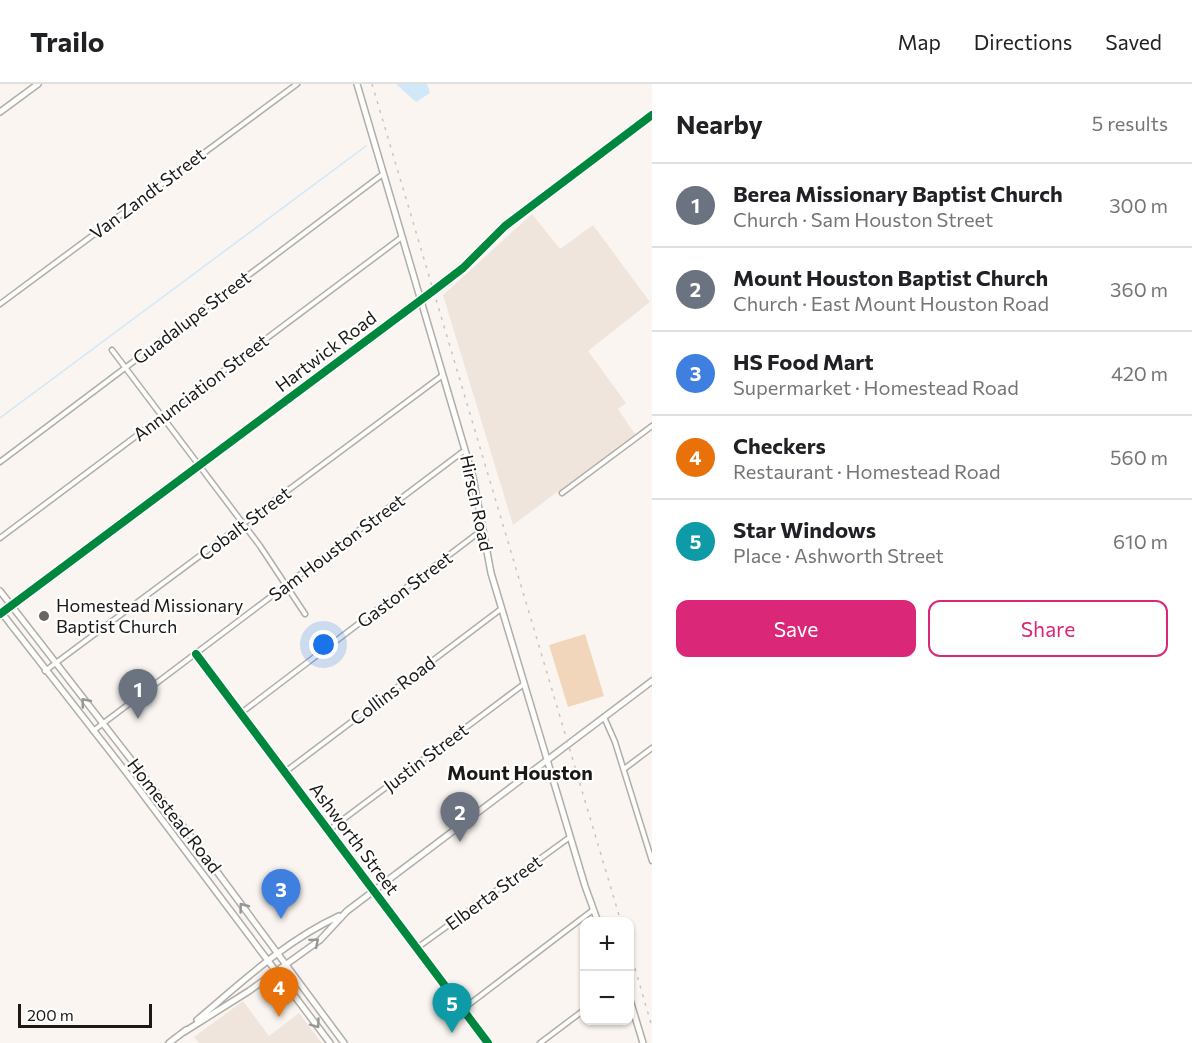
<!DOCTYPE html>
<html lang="en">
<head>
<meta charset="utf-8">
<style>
  body { margin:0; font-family:Commissioner,sans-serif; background:#f2f2f2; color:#202124 }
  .controls { position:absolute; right:18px; bottom:18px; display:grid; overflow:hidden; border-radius:12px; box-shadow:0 2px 4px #0004 }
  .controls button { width:54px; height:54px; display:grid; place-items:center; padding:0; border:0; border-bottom:2px solid #e0e0e0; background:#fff; color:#202124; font:30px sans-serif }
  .scale { position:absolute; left:18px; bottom:15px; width:134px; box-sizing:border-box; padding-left:6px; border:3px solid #1b1815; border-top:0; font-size:16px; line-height:21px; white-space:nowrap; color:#1b1815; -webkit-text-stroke:4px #fff; paint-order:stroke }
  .you { position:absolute; left:324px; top:561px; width:21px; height:21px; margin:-15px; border:4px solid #fff; border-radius:50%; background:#1a73e8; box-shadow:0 0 0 9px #1a73e833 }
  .badge { display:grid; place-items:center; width:39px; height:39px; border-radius:50%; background:#db2777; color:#fff; font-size:20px; font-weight:700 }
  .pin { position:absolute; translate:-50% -50px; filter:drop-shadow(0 2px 3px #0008) }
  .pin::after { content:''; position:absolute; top:32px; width:21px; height:18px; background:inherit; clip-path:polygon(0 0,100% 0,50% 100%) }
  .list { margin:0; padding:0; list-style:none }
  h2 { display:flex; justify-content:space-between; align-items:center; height:78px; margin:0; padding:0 24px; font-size:26px }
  h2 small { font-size:20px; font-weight:400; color:#757577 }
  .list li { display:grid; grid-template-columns:39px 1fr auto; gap:18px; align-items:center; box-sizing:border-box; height:84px; padding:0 24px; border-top:2px solid #e0e0e0 }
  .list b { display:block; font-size:22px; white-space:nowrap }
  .list p { margin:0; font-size:20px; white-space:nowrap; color:#757577 }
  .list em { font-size:20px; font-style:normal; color:#757577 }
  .actions { display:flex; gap:12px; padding:18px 24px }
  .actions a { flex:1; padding:14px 0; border:2px solid #db2777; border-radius:12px; text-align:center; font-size:21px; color:#db2777 }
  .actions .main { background:#db2777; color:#fff }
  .map { position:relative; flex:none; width:652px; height:959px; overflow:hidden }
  header { display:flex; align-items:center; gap:36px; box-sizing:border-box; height:84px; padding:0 30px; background:#fff; border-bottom:2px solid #e0e0e0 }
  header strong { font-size:28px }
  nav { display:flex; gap:33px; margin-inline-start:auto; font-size:21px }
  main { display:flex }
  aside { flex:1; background:#fff }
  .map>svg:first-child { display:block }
  .built { fill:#f0e5dc }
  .green { fill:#f1d6bc }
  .water { fill:#d1e8f8 }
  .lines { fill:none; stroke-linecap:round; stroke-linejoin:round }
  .stream { stroke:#d1e8f8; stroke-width:1.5 }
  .street-casing { stroke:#b1aeaa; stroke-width:7 }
  .secondary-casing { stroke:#b1aeaa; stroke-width:8 }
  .street { stroke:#fefefd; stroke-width:4 }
  .secondary { stroke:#fefefd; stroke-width:5 }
  .rail { stroke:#c6c5c4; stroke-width:1.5; stroke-dasharray:3 6; stroke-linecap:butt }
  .cycleway-casing { stroke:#fff; stroke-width:11 }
  .cycleway { stroke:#00873e; stroke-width:8 }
  .oneway { stroke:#989695 }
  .poi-dot { fill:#696562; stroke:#fff; stroke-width:2 }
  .labels { text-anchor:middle; stroke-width:4.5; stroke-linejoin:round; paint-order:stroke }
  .street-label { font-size:18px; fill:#1b1815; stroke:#fff }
  .poi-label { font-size:18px; fill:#1b1815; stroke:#fff; text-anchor:start }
  .neighbourhood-label { font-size:20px; font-weight:bold; fill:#1b1815; stroke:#fff }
</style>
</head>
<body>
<header>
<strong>Trailo</strong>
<nav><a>Map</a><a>Directions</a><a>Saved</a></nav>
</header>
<main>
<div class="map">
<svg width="652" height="959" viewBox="0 0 652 959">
  <rect width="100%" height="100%" fill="#faf5f0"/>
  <path class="built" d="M532,130l28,35 33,-24 57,77 -62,49 38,52 -8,6 17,25 -122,91 -70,-230z
    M243,917l26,35 30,-23 23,30h-123l-5,-6z"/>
  <path class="green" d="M585,550l19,62 -36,11 -19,-62z"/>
  <path class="water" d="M396,0h31l3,9 -14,9z"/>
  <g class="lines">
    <path class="stream" d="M0,334l366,-272"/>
    <defs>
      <path id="street" d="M0,220l297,-220
        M112,266l148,196 45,68
        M0,378l383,-288
        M562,409l90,-67
        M0,454l402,-301
        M196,570l292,389
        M45,587l398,-296
        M241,629l241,-183
        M604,633l11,25 37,119
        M93,647l372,-281
        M624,685l28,-21
        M285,688l216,-163
        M329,746l195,-146
        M417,864l153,-111
        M463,925l130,-99
        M540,959l44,-33"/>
      <path id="secondary" d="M357,0l116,393 18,96 94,313 13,36
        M0,28l38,-28
        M0,507l192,247 152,205
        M1,528l125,160 204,271
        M2,529l431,-322 30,-23 42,-42 147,-111
        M630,916l13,43
        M197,936c45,-38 88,-79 142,-104
        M184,948l65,-41 71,-51 27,-29 305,-230
        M169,959l17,-13"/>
    </defs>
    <use href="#street" class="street-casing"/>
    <use href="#secondary" class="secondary-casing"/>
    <use href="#street" class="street"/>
    <use href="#secondary" class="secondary"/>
    <path class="rail" d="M372,0l249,838
      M630,867l22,76"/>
    <defs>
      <path id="cycleway" d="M0,530l433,-323 30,-23 42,-42 147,-111
        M196,570l292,389"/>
    </defs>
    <use href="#cycleway" class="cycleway-casing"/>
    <use href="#cycleway" class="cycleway"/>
  </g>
  <defs><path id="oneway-chevron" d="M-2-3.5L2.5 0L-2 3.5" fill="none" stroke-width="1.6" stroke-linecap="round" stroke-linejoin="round" transform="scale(1.5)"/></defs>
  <g class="oneway">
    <use href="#oneway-chevron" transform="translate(85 618) rotate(-129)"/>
    <use href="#oneway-chevron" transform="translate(243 823) rotate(-127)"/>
    <use href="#oneway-chevron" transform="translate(315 858) rotate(-40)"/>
    <use href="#oneway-chevron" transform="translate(316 940) rotate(54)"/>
  </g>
  <circle class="poi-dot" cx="44" cy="532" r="6"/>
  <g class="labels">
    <g class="street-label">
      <text transform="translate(148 110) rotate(-37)" y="6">Van Zandt Street</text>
      <text transform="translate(192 234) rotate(-37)" y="6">Guadalupe Street</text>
      <text transform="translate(326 268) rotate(-37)" y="6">Hartwick Road</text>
      <text transform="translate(201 304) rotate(-37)" y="6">Annunciation Street</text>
      <text transform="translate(476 419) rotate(78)" y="6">Hirsch Road</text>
      <text transform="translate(245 440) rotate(-37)" y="6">Cobalt Street</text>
      <text transform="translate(337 464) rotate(-37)" y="6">Sam Houston Street</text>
      <text transform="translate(405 506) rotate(-37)" y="6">Gaston Street</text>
      <text transform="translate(393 607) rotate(-37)" y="6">Collins Road</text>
      <text transform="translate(426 674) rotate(-37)" y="6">Justin Street</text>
      <text transform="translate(174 732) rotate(52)" y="6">Homestead Road</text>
      <text transform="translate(354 755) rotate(53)" y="6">Ashworth Street</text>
      <text transform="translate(494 809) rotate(-36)" y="6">Elberta Street</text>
    </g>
    <g class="poi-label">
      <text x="56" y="528">Homestead Missionary<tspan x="56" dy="21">Baptist Church</tspan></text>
    </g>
    <g class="neighbourhood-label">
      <text x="520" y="696">Mount Houston</text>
    </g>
  </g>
</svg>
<div class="controls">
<button>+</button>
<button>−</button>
</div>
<div class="scale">200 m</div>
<div class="you"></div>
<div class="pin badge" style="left:138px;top:635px;background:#6b7280">1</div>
<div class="pin badge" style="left:460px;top:758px;background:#6b7280">2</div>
<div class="pin badge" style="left:281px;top:835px;background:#3f7fe0">3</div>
<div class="pin badge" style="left:279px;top:933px;background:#e8710a">4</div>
<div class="pin badge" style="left:452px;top:949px;background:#0f9aa8">5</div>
</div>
<aside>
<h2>Nearby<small>5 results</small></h2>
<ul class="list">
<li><span class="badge" style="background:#6b7280">1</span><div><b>Berea Missionary Baptist Church</b><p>Church · Sam Houston Street</p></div><em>300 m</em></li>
<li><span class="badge" style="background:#6b7280">2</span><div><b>Mount Houston Baptist Church</b><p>Church · East Mount Houston Road</p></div><em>360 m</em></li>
<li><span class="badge" style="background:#3f7fe0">3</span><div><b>HS Food Mart</b><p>Supermarket · Homestead Road</p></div><em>420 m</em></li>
<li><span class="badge" style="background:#e8710a">4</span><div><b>Checkers</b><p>Restaurant · Homestead Road</p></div><em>560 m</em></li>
<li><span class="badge" style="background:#0f9aa8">5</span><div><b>Star Windows</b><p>Place · Ashworth Street</p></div><em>610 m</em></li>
</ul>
<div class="actions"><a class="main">Save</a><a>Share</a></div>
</aside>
</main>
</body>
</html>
